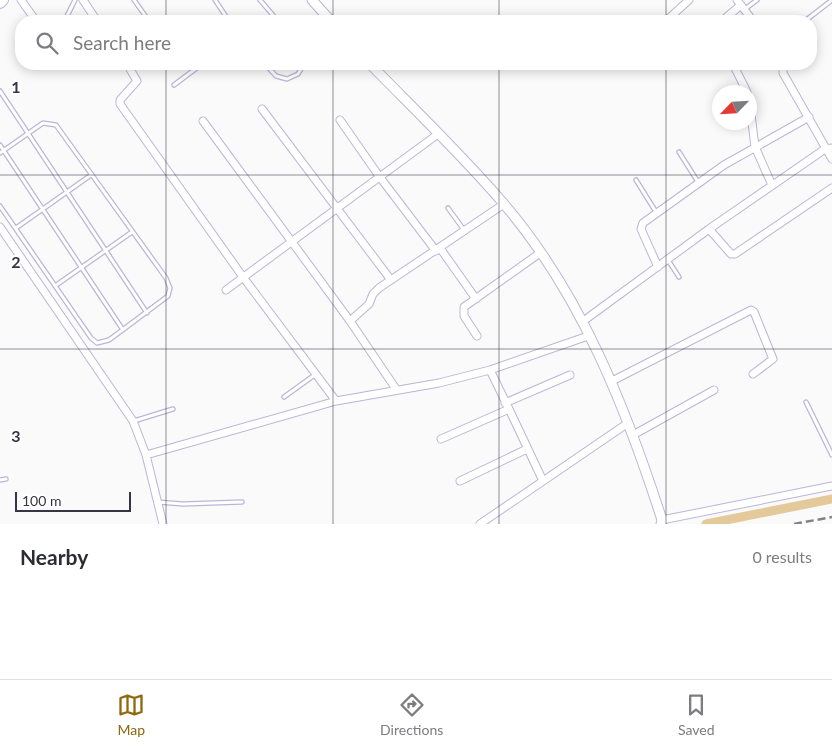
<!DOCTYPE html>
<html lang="en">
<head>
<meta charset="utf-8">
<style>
  body { margin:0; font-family:Lato,sans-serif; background:#f7f7f7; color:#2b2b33 }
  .compass { position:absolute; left:712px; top:85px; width:45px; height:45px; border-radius:50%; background:#fff; box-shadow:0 2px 12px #0003; rotate:245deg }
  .scale { position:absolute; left:15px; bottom:12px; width:116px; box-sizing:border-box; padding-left:5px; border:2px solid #373543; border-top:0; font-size:14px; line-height:18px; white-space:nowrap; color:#373543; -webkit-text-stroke:4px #fff; paint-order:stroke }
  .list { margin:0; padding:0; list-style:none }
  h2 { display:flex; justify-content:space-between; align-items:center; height:65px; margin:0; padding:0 20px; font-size:21px }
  h2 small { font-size:16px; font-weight:400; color:#7c7c81 }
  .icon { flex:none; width:28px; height:28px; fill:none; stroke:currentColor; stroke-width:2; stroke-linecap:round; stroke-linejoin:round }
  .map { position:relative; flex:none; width:832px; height:524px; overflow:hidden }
  .search { position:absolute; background:#fff; box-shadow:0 2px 12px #0003; left:15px; right:15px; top:15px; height:55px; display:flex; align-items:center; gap:12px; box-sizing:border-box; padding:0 18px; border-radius:20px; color:#7c7c81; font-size:19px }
  .sheet { height:155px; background:#fff }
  nav { display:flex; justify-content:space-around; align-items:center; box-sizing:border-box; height:70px; border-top:1px solid #e1e1e2; background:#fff; font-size:14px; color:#7c7c81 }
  nav a { display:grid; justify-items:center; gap:2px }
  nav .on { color:#8f690e }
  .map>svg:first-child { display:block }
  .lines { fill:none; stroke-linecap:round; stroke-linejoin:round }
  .canal { stroke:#e4ca9a; stroke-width:9 }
  .lane-casing { stroke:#bab6d7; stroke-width:5.5 }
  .street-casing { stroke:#bab6d7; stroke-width:9 }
  .secondary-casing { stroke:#bab6d7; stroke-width:11 }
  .primary-casing { stroke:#bab6d7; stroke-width:12 }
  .lane { stroke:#fff; stroke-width:3 }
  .street { stroke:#fff; stroke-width:7 }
  .secondary { stroke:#fff; stroke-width:9 }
  .primary { stroke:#fff; stroke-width:10 }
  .rail { stroke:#83828b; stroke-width:2.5; stroke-dasharray:8 4; stroke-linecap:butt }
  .grid { fill:none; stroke:#373543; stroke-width:1; stroke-opacity:0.55 }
  .grid-label { font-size:16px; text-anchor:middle; font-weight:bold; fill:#373543; stroke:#fff; stroke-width:4; stroke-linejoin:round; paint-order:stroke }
</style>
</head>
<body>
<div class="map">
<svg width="832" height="524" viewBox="0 0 832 524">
  <rect width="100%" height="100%" fill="#fafafa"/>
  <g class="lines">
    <path class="canal" d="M706,524l126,-25"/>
    <defs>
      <path id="lane" d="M134,0l15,21
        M215,0l14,21
        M260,0l18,21
        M745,9l12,-9
        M67,16l8,-16
        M805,21l27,-21
        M265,64l11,12 11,3 11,-5 6,-10
        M174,85l28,-21
        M0,91l147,222
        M0,145l123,185
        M679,152l19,30
        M0,153l43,-30 13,2 110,153 4,10 -2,8 -59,44 -12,3 -6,-5 -91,-132
        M636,180l20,32
        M448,208l16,22
        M16,228l75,-53
        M668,260l11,17
        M55,286l77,-54
        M284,397l32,-23
        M806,402l26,53
        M134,421l39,-12
        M0,480l6,-1
        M157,502l26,2 59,-2"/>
      <path id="street" d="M21,0l15,21
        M83,0l14,21
        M737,0l16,21
        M666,21l23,-21
        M722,21l19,-16
        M127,64l10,17 -17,19v4l123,173 93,124
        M733,64l14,28
        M783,64v9l49,86
        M750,106l5,41 17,38
        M262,109l129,171
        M340,120l39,56 57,75
        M203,121l147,200 46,68
        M0,227l133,194 13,34 17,69
        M709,229l22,25h4l97,-66
        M440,248l36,51
        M658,267l-17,-38 2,-6 81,-58 85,-48
        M226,290l212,-156
        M350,321l19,-17 4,-10 6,-6 125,-84
        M582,322l127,-93 116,-80 7,-1
        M477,336l-13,-20v-9l76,-54
        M612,381l139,-71 3,2 19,47 -20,15
        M505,403l65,-28
        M509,409l34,72
        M633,435l81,-45
        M441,439l68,-30 -19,-39
        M146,455l190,-54 103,-18 51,-13 98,-34
        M460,481l67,-32
        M662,520l170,-34
        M480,524l148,-101"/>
      <path id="secondary" d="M312,0l19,21
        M370,64c45,46 92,91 134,140 77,90 122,204 158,316l-1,4"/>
      <path id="primary" d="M0,3l3,-3"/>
    </defs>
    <use href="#lane" class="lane-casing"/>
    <use href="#street" class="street-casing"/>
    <use href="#secondary" class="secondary-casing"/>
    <use href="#primary" class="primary-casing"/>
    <use href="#lane" class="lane"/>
    <use href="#street" class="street"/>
    <use href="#secondary" class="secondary"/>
    <use href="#primary" class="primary"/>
    <path class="rail" d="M794,524l38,-7"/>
  </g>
  <path class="grid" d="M166,0v21M333,0v21M499,0v21M666,0v21M166,64v460M333,64v460M499,64v460M666,64v460M0,175h832M0,349h832"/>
  <g class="grid-label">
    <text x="16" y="93">1</text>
    <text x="16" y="268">2</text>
    <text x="16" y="442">3</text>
  </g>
</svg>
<svg class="compass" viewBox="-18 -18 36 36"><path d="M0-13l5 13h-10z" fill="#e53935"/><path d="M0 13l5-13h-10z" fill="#7c7c81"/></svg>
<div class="scale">100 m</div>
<div class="search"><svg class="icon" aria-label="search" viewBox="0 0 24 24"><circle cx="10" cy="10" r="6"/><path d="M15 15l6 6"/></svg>Search here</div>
</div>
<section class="sheet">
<h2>Nearby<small>0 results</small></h2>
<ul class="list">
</ul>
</section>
<nav>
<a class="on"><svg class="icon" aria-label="map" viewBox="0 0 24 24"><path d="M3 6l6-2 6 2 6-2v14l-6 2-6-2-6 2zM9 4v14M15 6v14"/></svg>Map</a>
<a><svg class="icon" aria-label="directions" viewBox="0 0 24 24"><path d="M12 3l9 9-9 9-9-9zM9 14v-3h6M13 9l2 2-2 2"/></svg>Directions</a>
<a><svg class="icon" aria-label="saved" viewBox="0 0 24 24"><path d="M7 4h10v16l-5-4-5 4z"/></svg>Saved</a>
</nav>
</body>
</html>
